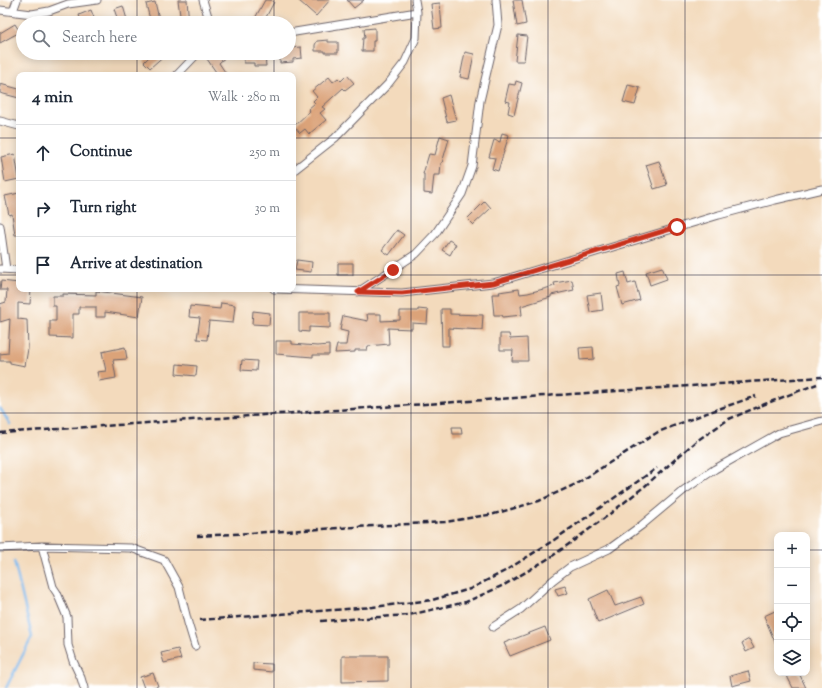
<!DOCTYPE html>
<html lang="en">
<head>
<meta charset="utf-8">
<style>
  body { margin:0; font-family:"Sorts Mill Goudy",serif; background:#f6f6f7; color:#1f2937 }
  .controls { position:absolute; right:12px; bottom:12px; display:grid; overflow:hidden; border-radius:8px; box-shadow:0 2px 10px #0003 }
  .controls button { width:36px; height:36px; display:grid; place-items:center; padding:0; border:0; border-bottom:1px solid #e0e1e3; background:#fff; color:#1f2937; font:20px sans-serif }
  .stop { position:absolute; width:12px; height:12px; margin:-9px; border:3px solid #c8321e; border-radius:50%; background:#fff }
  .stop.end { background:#c8321e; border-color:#fff; box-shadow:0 1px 4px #0008 }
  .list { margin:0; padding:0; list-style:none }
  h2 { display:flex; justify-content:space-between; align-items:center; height:52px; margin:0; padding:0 16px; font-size:17px }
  h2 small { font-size:13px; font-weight:400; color:#747a83 }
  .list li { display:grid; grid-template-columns:26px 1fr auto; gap:12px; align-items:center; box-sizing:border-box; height:56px; padding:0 16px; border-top:1px solid #e0e1e3 }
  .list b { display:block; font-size:15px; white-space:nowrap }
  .list em { font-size:13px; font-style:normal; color:#747a83 }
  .icon { flex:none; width:22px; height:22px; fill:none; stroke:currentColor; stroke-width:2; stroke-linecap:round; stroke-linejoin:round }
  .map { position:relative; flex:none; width:822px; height:688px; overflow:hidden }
  .search { position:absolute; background:#fff; box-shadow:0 2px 10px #0003; left:16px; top:16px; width:280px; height:44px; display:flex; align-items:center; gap:10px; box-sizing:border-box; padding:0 14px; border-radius:22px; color:#747a83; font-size:15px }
  .panel { position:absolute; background:#fff; box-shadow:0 2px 10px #0003; left:16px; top:72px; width:280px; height:220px; border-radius:8px }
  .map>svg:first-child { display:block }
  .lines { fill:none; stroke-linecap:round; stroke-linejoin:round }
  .stream { stroke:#79b8ed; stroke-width:2.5 }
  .building { fill:#dba379 }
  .minor-casing { stroke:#6b6268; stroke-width:9 }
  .minor { stroke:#fff; stroke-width:7 }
  .rail { stroke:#22223b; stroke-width:2.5; stroke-dasharray:6 3; stroke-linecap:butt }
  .route { stroke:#c8321e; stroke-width:5 }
  .grid { fill:none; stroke:#22223b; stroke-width:1; stroke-opacity:0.55 }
</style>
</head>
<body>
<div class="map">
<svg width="822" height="688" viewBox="0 0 822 688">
  <rect width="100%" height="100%" fill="#fff"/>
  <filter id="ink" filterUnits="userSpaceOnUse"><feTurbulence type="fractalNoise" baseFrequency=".025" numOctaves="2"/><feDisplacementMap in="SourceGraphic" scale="8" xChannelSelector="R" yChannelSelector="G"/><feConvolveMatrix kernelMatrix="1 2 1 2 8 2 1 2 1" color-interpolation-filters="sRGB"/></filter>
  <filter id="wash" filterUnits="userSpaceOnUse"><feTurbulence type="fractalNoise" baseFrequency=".012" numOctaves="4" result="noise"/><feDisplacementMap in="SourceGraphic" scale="16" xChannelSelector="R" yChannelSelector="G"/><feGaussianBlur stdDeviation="0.9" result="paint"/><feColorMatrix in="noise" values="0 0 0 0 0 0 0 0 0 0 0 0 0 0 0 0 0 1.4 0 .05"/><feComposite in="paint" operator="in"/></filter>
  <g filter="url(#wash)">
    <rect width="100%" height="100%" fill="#f3dabc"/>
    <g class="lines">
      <path class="stream" d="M0,408l10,16
        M6,688l26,-51 -18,-76"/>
    </g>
    <g id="blocks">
      <path class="building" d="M178,0h9l2,23h-8z
        M265,0h5l4,2 -11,21h-4l-5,-3z
        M298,0h32l-14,16z
        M347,0h17l-10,8z
        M513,0h9l4,24 -9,2z
        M155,2l5,21h-9l-5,-19z
        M440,3l2,25 -8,1 -3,-25z
        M123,6l5,17h-9l-5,-14z
        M91,10l5,13h-14l-3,-8z
        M15,24l5,8 -20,11v-10z
        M375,28v13h-2v10h-11l1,-13h2l-1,-9z
        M518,35l9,1 -3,25h-9z
        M328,40v2h10v11h-13v-2h-10v-6l2,-4z
        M301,47l1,11 -9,1v3l-13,1v-10h9v-5z
        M465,52l9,2 -5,25 -9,-2z
        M153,53h14l-17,15 -6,-6z
        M210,53h20l-11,10 8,12h-9l-13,-19z
        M244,53h12l1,3h8l1,10h-12v-3h-10z
        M347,75l7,8 -9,7 -2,-2 -21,19 3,2 -5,4 6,7 -17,14 -4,-5 -5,4 -6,-7 16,-15 -2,-2 7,-6 -2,-2 4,-4 -5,-6 17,-14 4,5 5,-4 3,3z
        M516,81l6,2 -8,32 -6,-2 2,-11 -5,-1 4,-17 6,1z
        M0,84l19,5v9l-19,-5z
        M628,85l12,3 -5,17 -12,-3z
        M449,95l7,25 -9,2 -6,-24z
        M502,133l7,2 -11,36 -6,-2 3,-11 -6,-1 5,-17 6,2z
        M440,136l9,3 -7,24h-1l-1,12h-6l-2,19 -8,-1v-19h-1l6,-20 6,1z
        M15,154l4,25 -14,3 -4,-25z
        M659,161l8,24 -13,4 -8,-24z
        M19,193v42h-4l-3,-21 -3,1 -4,-19z
        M485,201l6,7 -18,17 -6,-6z
        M397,230l7,5 -15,20 -7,-5z
        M449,240l7,4 -6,11 -8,-5z
        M297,260l15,2 -1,10 -16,-2z
        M338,263h15v12h-15z
        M662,267l5,12 -17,6 -4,-13z
        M625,272l3,12 7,-2 5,18 -18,5 -5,-18 3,-1 -2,-12z
        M572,280l2,10 -23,5v2l-30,9 1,9 -19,2 -1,-2h-8l-2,-21h8l-1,-2 20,-3 1,5 8,-1 27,-7 -1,-3z
        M1,281l18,2v6h12l-1,15 -12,-1v16l9,1 1,29 -3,17 -15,-3v-2h-10v-7l8,-1 2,-34 -10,3v-18l6,-2 1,-12h-7z
        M96,291l46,6 -3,20 -34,-5v5h-9v-10h-17v7h-6v24l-23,-1v-16h6v-15h-3v-10h10v-2l33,1z
        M601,293l2,17 -13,2 -3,-17z
        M221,303l14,2 -2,18 -24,-2 -2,19 -10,-1 3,-21 -11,-1 1,-11 30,3z
        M418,309l10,1 -1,14 -15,-1v6l-24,-1 1,16 -21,2 -1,4h-12v2l-20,1 2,-8h9l2,-13 -8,-2 3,-14 25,5 -1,-7h14v7l19,-1v-9h18z
        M441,309h9v5l33,1 -1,15 -33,-2v18h-7z
        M253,311l17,2 -1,12 -17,-1z
        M299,313h31v15l-21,-1v5l-10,-1z
        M500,334h9l1,5 17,-1 1,23h-16l1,-11h-13z
        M276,341h16v3l25,2 12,-1v10h-16v2l-37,-3z
        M125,347l2,12 -14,1 3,18 -17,3 -2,-9 9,-1 -4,-19z
        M593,347l1,12 -14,1 -1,-12z
        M242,360l15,1 -1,10 -15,-1z
        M177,364l20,2 -1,10 -20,-2z
        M452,427h9l1,7h-9z
        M565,586l3,7 -10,3 -3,-7z
        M608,590l7,16 26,-9 3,7 -46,19 -9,-24z
        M775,611l2,6v30l-13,-31z
        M545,627l5,13 -40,16 -6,-13z
        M749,639l5,9 -8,4 -4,-9z
        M178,649l3,10 -17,4 -3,-10z
        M342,656h46v25l-46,1z
        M253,663l19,1v8l-19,-2z
        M748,671l3,10 -19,5 -2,-10z
        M153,673l5,13 -7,2h-7l-4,-11z
        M794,673h5l7,15h-13l-6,-12z"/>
    </g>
  </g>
  <g filter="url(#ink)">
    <use href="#blocks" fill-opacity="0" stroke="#6b6268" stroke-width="1"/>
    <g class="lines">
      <defs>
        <path id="minor" d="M203,0l7,23
          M0,10l32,4 17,-3 19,-7 29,-4
          M13,11l4,-11
          M289,33l128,-21
          M177,75l21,-22
          M0,121l19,5
          M293,171l42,-33 53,-54 17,-22 11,-24 1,-26 -2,-12
          M0,226l6,43
          M0,269l19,1
          M274,289l128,4 91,-10 226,-68 56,-15 47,-11
          M358,292l58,-38 19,-20 27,-40 10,-28 8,-65 18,-76 -2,-25
          M42,546l11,41 4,6 10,24 1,28 5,16 8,17 3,10
          M0,548l42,-2 89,2 33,12 15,27 9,36 7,23
          M493,627l28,-18 32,-29 17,-13 39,-18 33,-24 42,-35 31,-21 64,-36 43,-12"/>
      </defs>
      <use href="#minor" class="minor-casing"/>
      <use href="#minor" class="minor"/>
      <path class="rail" d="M0,433l822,-56
        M197,536l248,-14 49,-8 45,-13 37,-17 82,-52 46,-18 52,-18
        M200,620l173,-13 59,-7 38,-11 35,-18 49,-31 103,-72
        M321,621l88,-6 57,-13 38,-17 47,-28 51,-37 43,-34 50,-44 34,-23 36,-15 52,-20"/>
    </g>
  </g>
  <g class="lines" filter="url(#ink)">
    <path class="route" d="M393,270l-35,22 44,1 91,-10 184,-56"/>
  </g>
  <path class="grid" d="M137,0v23M274,0v23M411,0v688M548,0v688M685,0v688M137,53v22M274,53v22M0,138h19M293,138h529M0,275h19M293,275h529M137,289v399M274,289v399M0,413h822M0,550h777M807,550h15"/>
</svg>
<div class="controls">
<button>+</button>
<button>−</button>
<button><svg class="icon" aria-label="locate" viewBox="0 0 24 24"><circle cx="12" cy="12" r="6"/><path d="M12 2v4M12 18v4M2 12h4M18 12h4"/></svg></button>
<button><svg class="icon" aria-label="layers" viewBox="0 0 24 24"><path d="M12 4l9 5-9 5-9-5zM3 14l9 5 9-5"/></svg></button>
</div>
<div class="stop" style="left:677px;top:227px"></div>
<div class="stop end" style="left:393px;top:270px"></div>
<div class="search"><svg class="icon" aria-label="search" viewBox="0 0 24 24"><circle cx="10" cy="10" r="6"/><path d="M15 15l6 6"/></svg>Search here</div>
<section class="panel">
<h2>4 min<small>Walk · 280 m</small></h2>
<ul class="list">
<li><svg class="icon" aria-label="ahead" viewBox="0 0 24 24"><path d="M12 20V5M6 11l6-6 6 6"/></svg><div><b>Continue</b></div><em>250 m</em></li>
<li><svg class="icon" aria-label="right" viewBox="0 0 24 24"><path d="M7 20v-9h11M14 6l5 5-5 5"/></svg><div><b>Turn right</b></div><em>30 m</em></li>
<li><svg class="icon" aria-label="arrive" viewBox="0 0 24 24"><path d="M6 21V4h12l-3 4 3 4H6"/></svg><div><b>Arrive at destination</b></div></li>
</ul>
</section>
</div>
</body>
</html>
